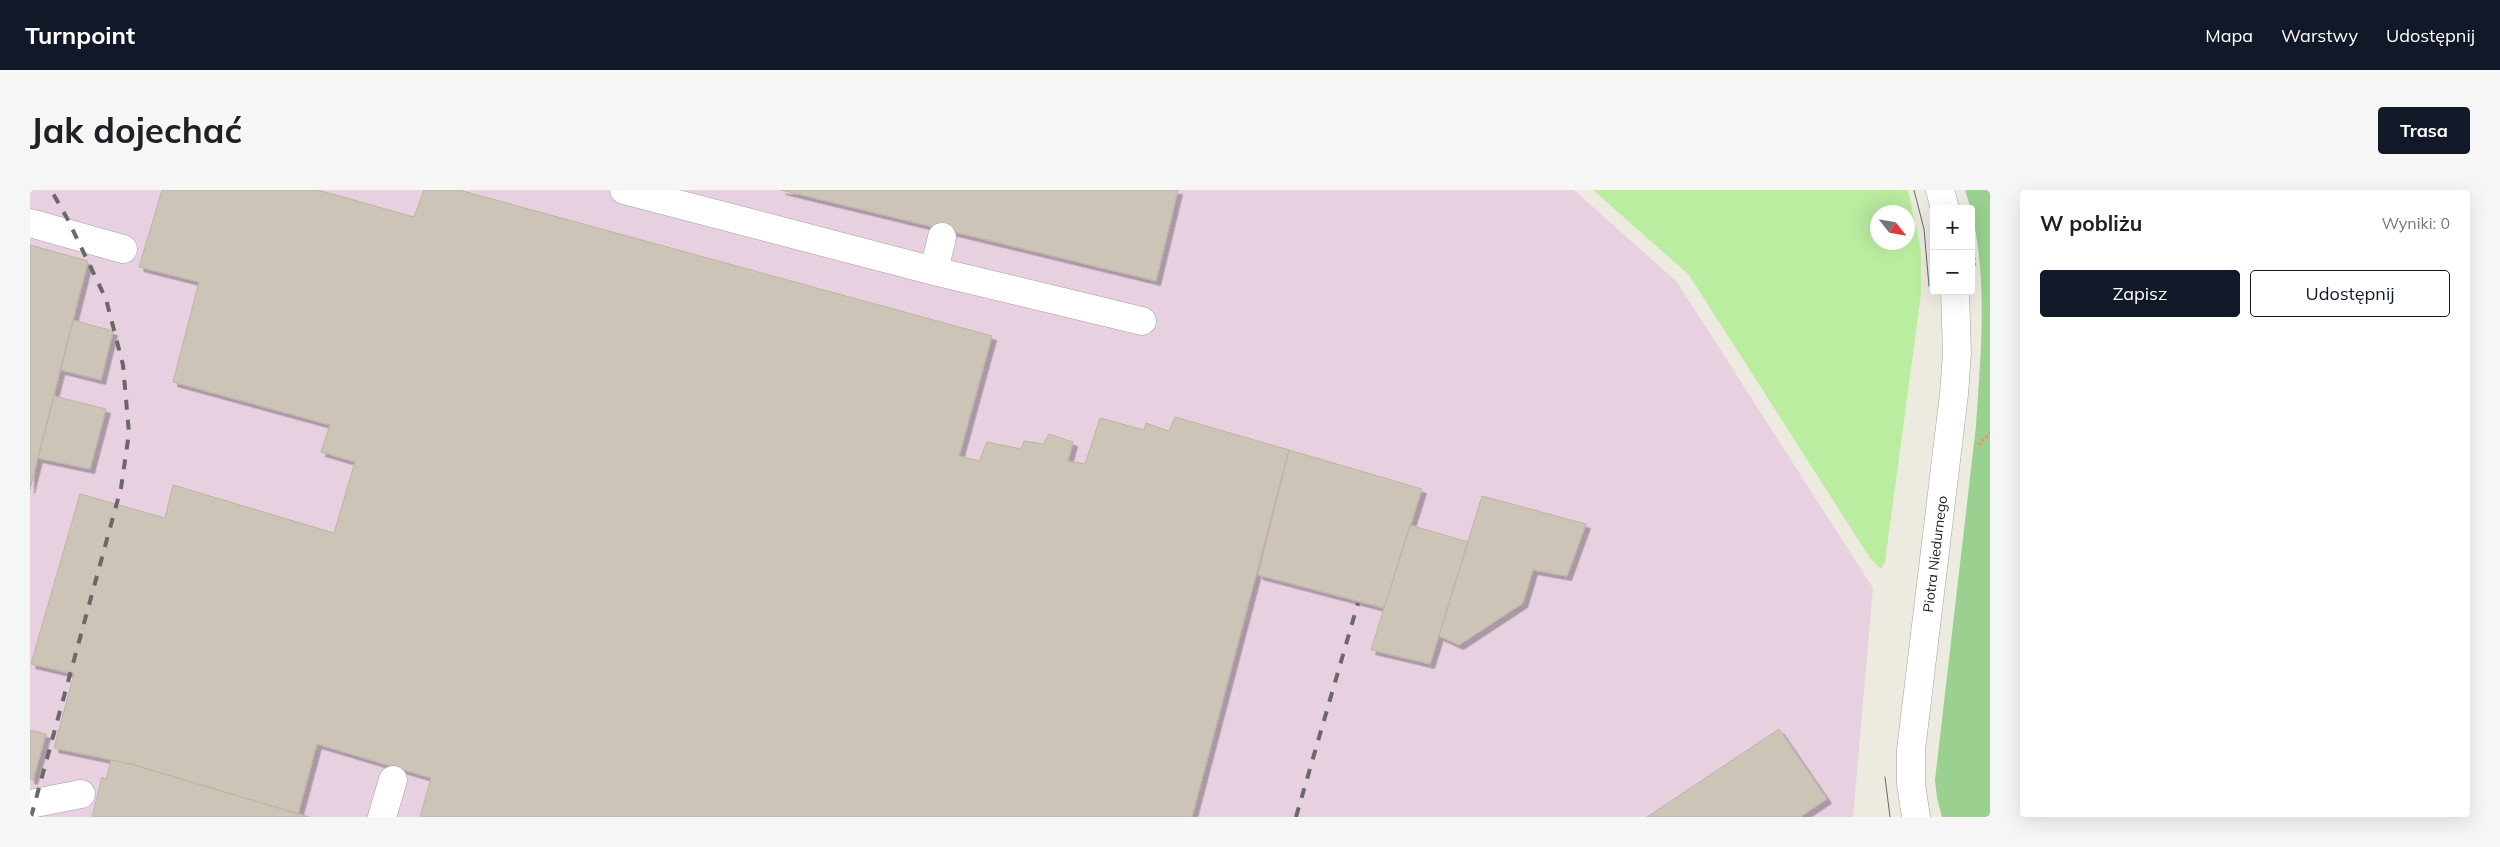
<!DOCTYPE html>
<html lang="pl">
<head>
<meta charset="utf-8">
<style>
  body { margin:0; font-family:Mulish,sans-serif; background:#f6f6f6; color:#202124 }
  .controls { position:absolute; right:15px; top:15px; display:grid; overflow:hidden; border-radius:5px; box-shadow:0 5px 20px #0002 }
  .controls button { width:45px; height:45px; display:grid; place-items:center; padding:0; border:0; border-bottom:1px solid #e0e0e0; background:#fff; color:#202124; font:25px sans-serif }
  .compass { position:absolute; left:1840px; top:15px; width:45px; height:45px; border-radius:50%; background:#fff; box-shadow:0 5px 20px #0002; rotate:121deg }
  .list { margin:0; padding:0; list-style:none }
  h2 { display:flex; justify-content:space-between; align-items:center; height:65px; margin:0; padding:0 20px; font-size:21px }
  h2 small { font-size:16px; font-weight:400; color:#757577 }
  .actions { display:flex; gap:10px; padding:15px 20px }
  .actions a { flex:1; padding:11px 0; border:1px solid #111827; border-radius:5px; text-align:center; font-size:18px; color:#111827 }
  .actions .main { background:#111827; color:#fff }
  .map { position:relative; flex:none; width:1960px; height:627px; overflow:hidden; border-radius:5px }
  header { display:flex; align-items:center; gap:30px; box-sizing:border-box; height:70px; padding:0 25px; background:#111827; color:#fff }
  header strong { font-size:24px }
  nav { display:flex; gap:28px; margin-inline-start:auto; font-size:18px }
  .intro { display:flex; align-items:center; justify-content:space-between; box-sizing:border-box; height:120px; padding:0 30px }
  h1 { margin:0; font-size:35px }
  .button { padding:12px 22px; border-radius:5px; background:#111827; color:#fff; font-size:18px; font-weight:700 }
  main { display:flex; gap:30px; padding:0 30px }
  aside { flex:1; background:#fff; border-radius:5px; box-shadow:0 5px 20px #0002 }
  .map>svg:first-child { display:block }
  .industrial { fill:#e7d0e0 }
  .grass { fill:#bbeda0; fill-rule:evenodd }
  .forest { fill:#9ad090 }
  .building { fill:#cdc4b8; stroke:#c0b3a1; filter:url(#shadow) }
  .lines { fill:none; stroke-linecap:round; stroke-linejoin:round }
  .minor-casing { stroke:#a2a2a2; stroke-width:29 }
  .path { stroke:#ff865f; stroke-width:3; stroke-dasharray:2.5 2.5; stroke-linecap:butt }
  .minor { stroke:#fff; stroke-width:28 }
  .tram { stroke:#696969; stroke-width:1 }
  .rail { stroke:#696969; stroke-width:4; stroke-dasharray:10 10; stroke-linecap:butt }
  .labels { text-anchor:middle; stroke-width:4; stroke-linejoin:round; paint-order:stroke }
  .street-label { font-size:14px; fill:#1b1b1b; stroke:#fff }
</style>
</head>
<body>
<header>
<strong>Turnpoint</strong>
<nav><a>Mapa</a><a>Warstwy</a><a>Udostępnij</a></nav>
</header>
<div class="intro"><h1>Jak dojechać</h1><a class="button">Trasa</a></div>
<main>
<div class="map">
<svg width="1960" height="627" viewBox="0 0 1960 627">
  <defs>
    <filter id="shadow"><feDropShadow dx="4.5" dy="4.5" stdDeviation="0" flood-color="#0004"/></filter>
  </defs>
  <rect width="100%" height="100%" fill="#edebdf"/>
  <path class="industrial" d="M0,0h1544l103,92 196,306 -20,229h-1823z"/>
  <path class="grass" d="M1563,0h315l13,61v44l-36,267 -4,7 -11,-11 -181,-283zM1848,22h30v30h-30z"/>
  <path class="forest" d="M1935,0h25v627h-48l-5,-19 -2,-18 41,-354c5,-77 14,-162 -11,-236z"/>
  <path class="building" d="M132,0h156l96,27 10,-27h35l533,146 -33,120 20,5 8,-19 34,7 3,-8 19,3 6,-10 24,8 -5,19 17,3 15,-46 44,12 2,-7 23,8 6,-14 114,33 -97,367h-772l11,-39 -114,-34 -19,70 -167,-50 -77,-16 20,-74 -43,-10 49,-170 85,24 8,-33 161,48 21,-71 -34,-10 9,-27 -157,-43 26,-100 -60,-15z
    M751,0h397l-22,91z
    M0,55l58,16 -58,228z
    M43,130l40,11 -12,49 -40,-10z
    M24,206l52,13 -16,60 -52,-11z
    M1259,260l133,39 -38,119 -126,-33z
    M1452,306l104,28 -19,52 -34,-6 -10,33 -64,42 -20,-9z
    M1380,335l58,17 -38,122 -59,-14z
    M1749,539l48,70 -27,18h-153z
    M0,540l16,4 -13,46 -3,-1z
    M81,570l20,4 178,53h-217l10,-40 4,2z"/>
  <g class="lines">
    <defs>
      <path id="minor" d="M594,0l310,81 208,50
        M1910,0l5,19
        M0,33l93,26
        M904,81l8,-34
        M0,614l51,-10
        M352,627l11,-37
        M1886,627l-5,-33v-34l43,-356 3,-41 -2,-62"/>
    </defs>
    <use href="#minor" class="minor-casing"/>
    <path class="path" d="M1941,38l4,39
      M1949,255l11,-12"/>
    <use href="#minor" class="minor"/>
    <path class="tram" d="M1884,0l10,39 5,57
      M1855,587l5,40"/>
    <path class="rail" d="M1,627l90,-329 8,-55 -6,-68 -17,-66 -39,-81 -16,-28
      M1266,627l62,-214"/>
  </g>
  <g class="labels">
    <g class="street-label">
      <text transform="translate(1905 364) rotate(-83)" y="5">Piotra Niedurnego</text>
    </g>
  </g>
</svg>
<div class="controls">
<button>+</button>
<button>−</button>
</div>
<svg class="compass" viewBox="-18 -18 36 36"><path d="M0-13l5 13h-10z" fill="#e53935"/><path d="M0 13l5-13h-10z" fill="#757577"/></svg>
</div>
<aside>
<h2>W pobliżu<small>Wyniki: 0</small></h2>
<ul class="list">
</ul>
<div class="actions"><a class="main">Zapisz</a><a>Udostępnij</a></div>
</aside>
</main>
</body>
</html>
